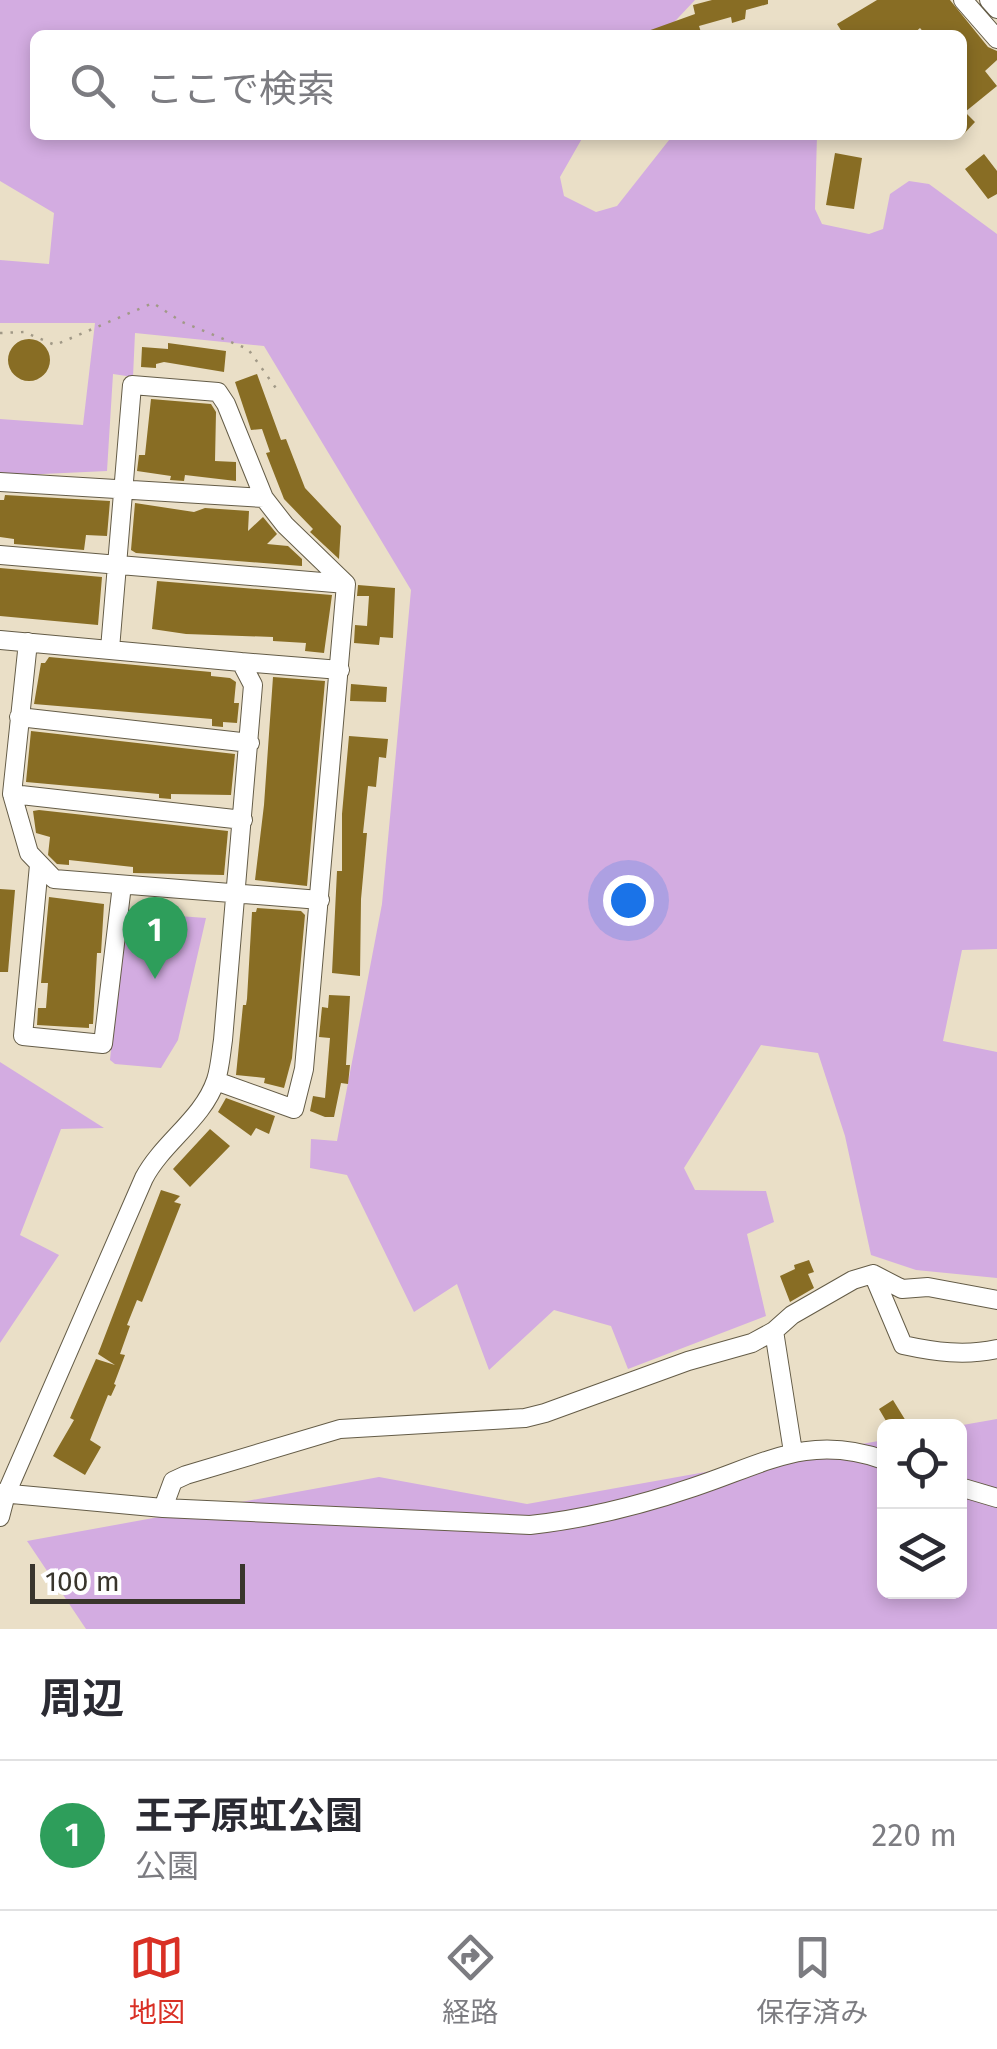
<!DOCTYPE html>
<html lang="ja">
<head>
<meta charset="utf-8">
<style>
  body { margin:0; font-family:"Fira Sans","Noto Sans JP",sans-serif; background:#f2f2f3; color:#2b2b33 }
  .controls { position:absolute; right:30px; bottom:30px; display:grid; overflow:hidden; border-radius:15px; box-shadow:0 5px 15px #0003 }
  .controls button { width:90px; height:90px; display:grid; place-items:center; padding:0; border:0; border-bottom:2px solid #e1e1e2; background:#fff; color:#2b2b33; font:50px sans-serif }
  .scale { position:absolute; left:30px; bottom:25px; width:215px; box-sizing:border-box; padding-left:10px; border:5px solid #39352c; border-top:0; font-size:28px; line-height:35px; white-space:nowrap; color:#39352c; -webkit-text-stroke:8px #fff; paint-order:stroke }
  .you { position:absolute; left:628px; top:900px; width:35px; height:35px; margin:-25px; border:8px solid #fff; border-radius:50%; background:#1a73e8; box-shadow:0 0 0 15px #1a73e833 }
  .badge { display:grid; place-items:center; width:65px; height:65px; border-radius:50%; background:#d93025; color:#fff; font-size:32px; font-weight:700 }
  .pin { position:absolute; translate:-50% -82px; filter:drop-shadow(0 2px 5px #0008) }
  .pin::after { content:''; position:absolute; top:52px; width:35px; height:30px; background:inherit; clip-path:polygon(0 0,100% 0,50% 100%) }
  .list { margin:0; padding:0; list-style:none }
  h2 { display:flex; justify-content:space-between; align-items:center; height:130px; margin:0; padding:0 40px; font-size:42px }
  h2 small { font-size:32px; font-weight:400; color:#7c7c81 }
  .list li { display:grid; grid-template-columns:65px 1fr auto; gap:30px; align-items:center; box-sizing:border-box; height:150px; padding:0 40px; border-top:2px solid #e1e1e2 }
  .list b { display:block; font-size:38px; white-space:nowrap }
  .list p { margin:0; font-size:32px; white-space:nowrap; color:#7c7c81 }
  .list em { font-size:32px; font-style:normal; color:#7c7c81 }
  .icon { flex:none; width:55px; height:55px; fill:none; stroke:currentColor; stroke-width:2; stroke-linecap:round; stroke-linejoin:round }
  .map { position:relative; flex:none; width:997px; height:1629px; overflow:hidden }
  .search { position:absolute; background:#fff; box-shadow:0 5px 15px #0003; left:30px; right:30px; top:30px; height:110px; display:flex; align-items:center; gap:25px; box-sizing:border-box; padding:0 35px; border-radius:15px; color:#7c7c81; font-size:38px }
  .sheet { height:280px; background:#fff }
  nav { display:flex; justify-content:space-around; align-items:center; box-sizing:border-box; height:140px; border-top:2px solid #e1e1e2; background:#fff; font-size:28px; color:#7c7c81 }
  nav a { display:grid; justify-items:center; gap:5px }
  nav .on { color:#d93025 }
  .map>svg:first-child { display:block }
  .green { fill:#d3ace1 }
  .building { fill:#886d24 }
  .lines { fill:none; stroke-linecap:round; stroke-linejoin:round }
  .minor-casing { stroke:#645c47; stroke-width:20 }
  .path { stroke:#a19987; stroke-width:2.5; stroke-dasharray:2.5 8; stroke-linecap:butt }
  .minor { stroke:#fff; stroke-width:18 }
</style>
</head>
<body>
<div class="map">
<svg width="997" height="1629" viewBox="0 0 997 1629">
  <rect width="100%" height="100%" fill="#eadfc7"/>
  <path class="green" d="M0,0h695l-33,35h-627v100h549l-24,42 4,19 32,16 21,-6 56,-71h144l-2,74 7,15 47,10 14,-5 7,-35 19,-13 20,3 68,50v715l-35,1 -19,91 54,11v226l-81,-8 -45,-15 -26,-119 -27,-83 -57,-8 -77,123 11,22 71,1 8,31 -27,12 19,82 -138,53 -17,-43 -57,-16 -65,60 -32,-86 -43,28 -67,-137 -37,-7 1,-29 26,2 45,-237 29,-314 -147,-244 -129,-13 -2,44 -20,-3 -6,97 -107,5v-57l83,6 12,-102h-95v-63l49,4 5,-51 -54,-32z
    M124,912l82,6 -28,122 -17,28 -46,-4 -5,-4z
    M0,1062l104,66 -43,1 -41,106 39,20 -59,88z
    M997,1419v210h-911l-59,-88 352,-64 148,27 357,-64v152h76v-166h-3z"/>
  <path class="building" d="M712,0h56v4l-22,6 -1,9 -13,4 -1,-6 -32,9 3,9h-57v-3l50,-18 -2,-9z
    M877,0h73l38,47 9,4v9l-12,11 12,15 -32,26 10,10 -13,14v-101h-36l-6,-7 -8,7h-39l-5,-5 -6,5h-18l-7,-11z
    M835,153l27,5 -8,51 -28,-4z
    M984,154l13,17v23l-9,5 -23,-30z
    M8 360a21 21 0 1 1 42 0a21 21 0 1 1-42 0Z
    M168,343l58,8 -2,21 -60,-10 -8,2v4l-15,-1 1,-20 26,2z
    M257,374l24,66 5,-1 19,49 36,38 -2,33 -29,-27 3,-3 -29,-30 -18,-46 4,-1 -8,-23 -11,1 -16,-48z
    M151,399l60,5 5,8 -1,49 21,1v19l-51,-6 -1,6 -14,-1 1,-4 -34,-5 2,-16h6z
    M5,495l105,6 -3,35 -21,-1 -2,15 -70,-6v-5l-14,-2v-37h4z
    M135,503l59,9 11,-4 44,3 -1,20 15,-14 14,17 -10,10 21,2 14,13v7l-166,-13 -5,-3z
    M0,568l102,9 -4,48 -98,-9z
    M157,581l175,14 -8,58 -19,-2 1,-8 -33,-2v-4l-87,-3 -34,-5z
    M358,585l37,3 -2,50 -13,-1 -1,8 -25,-2 1,-18 12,1 2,-30h-12z
    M49,657l162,15v4l19,2 6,4 -2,21h5l-2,20 -14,-1v5l-11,-1v-7l-178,-15 7,-41h4z
    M273,677l52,4 -18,205 -52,-6 9,-75z
    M351,684l36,3 -1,15 -36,-1z
    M31,731l204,23 -4,41 -60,-1v5l-12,-1v-4l-133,-12z
    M349,736l39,3 -2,19 -7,-1 -3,30 -8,-1 -5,47h4l-6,66 -1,77 -28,-3 5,-102h5v-57z
    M39,810l189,21 -4,44 -91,-2v-6l-64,-7v5l-12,-1 -9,-9 2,-18 -14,-4 -3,-22z
    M0,889l15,1 -7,82h-8z
    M49,897l55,7 -3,49h-4l-4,71h-4v4l-52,-3 1,-17h8l2,-25h-7z
    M257,908l44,3 4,4 -13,143 -8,30 -20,-5 1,-5 -29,-3 7,-70h3l1,-6 5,-87h4z
    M329,995l21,1 -4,69h4l-2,19 -7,-1 -7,34h-9l-15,-6 3,-15 12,2 5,-60 -11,-1 3,-30 6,1z
    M226,1098l49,18 -6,18 -13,-6 -5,8 -33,-24z
    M210,1129l20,17 -40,41 -17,-18z
    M161,1190l19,6 -6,6 7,2 -39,98 -5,-2 -10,25 3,1 -10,28 5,1 -11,29 2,1 -5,11 -3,-1 -18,45 11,7 -16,28 -32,-19 21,-36 -4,-2 26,-59 19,6 -17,-11z
    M809,1260l5,12 -6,2 6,14 -24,14 -10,-26 15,-7 -1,-4z
    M893,1400l16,26h-20l-10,-17z"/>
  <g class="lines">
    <defs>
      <path id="minor" d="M963,0l34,39
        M989,0l8,9
        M0,482l264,16
        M0,555l346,29
        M0,640l241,22 12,23 -30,355c-2,13 -3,28 -7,40 -13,39 -53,62 -72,98l-138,316 -6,23
        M28,642l-16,152 17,59 25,26 266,21
        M110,649l22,-264 86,7 8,12 38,94 21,27 61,59 -42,485 -10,40 -78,-28
        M241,662l99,8
        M19,717l231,26
        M12,794l231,26
        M39,865l-16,171 80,8 19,-159
        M873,1274l29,15 26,-2 69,13
        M774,1331l19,121
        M960,1487l37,11
        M0,1493l163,15 367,17c56,-6 111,-20 164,-38 70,-23 115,-54 190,-27
        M163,1508l10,-27 13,-6 154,-46 185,-11 20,-5 143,-52 64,-18 22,-12 18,-16 61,-35 20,-6 30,71c32,7 62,11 94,4"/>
    </defs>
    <use href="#minor" class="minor-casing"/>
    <path class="path" d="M0,333l24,-1 31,13 98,-42 29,19 66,27 30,42"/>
    <use href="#minor" class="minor"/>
  </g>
</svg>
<div class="controls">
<button><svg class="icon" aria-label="locate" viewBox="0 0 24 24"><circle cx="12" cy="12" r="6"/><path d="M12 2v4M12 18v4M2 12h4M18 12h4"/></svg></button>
<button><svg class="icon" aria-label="layers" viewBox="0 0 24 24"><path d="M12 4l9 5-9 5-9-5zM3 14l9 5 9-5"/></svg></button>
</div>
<div class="scale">100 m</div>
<div class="you"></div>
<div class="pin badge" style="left:155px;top:979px;background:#2e9e5b">1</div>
<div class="search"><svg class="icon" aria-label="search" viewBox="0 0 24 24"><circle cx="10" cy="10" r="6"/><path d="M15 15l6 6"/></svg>ここで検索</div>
</div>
<section class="sheet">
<h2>周辺<small></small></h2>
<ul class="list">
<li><span class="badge" style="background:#2e9e5b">1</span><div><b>王子原虹公園</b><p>公園</p></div><em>220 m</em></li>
</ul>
</section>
<nav>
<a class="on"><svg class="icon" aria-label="map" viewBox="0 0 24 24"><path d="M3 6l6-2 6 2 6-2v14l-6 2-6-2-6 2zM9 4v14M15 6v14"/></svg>地図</a>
<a><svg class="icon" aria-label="directions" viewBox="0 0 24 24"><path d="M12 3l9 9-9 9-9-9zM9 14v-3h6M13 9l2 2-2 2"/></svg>経路</a>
<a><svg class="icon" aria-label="saved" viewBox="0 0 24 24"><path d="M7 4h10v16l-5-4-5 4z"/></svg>保存済み</a>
</nav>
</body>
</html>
